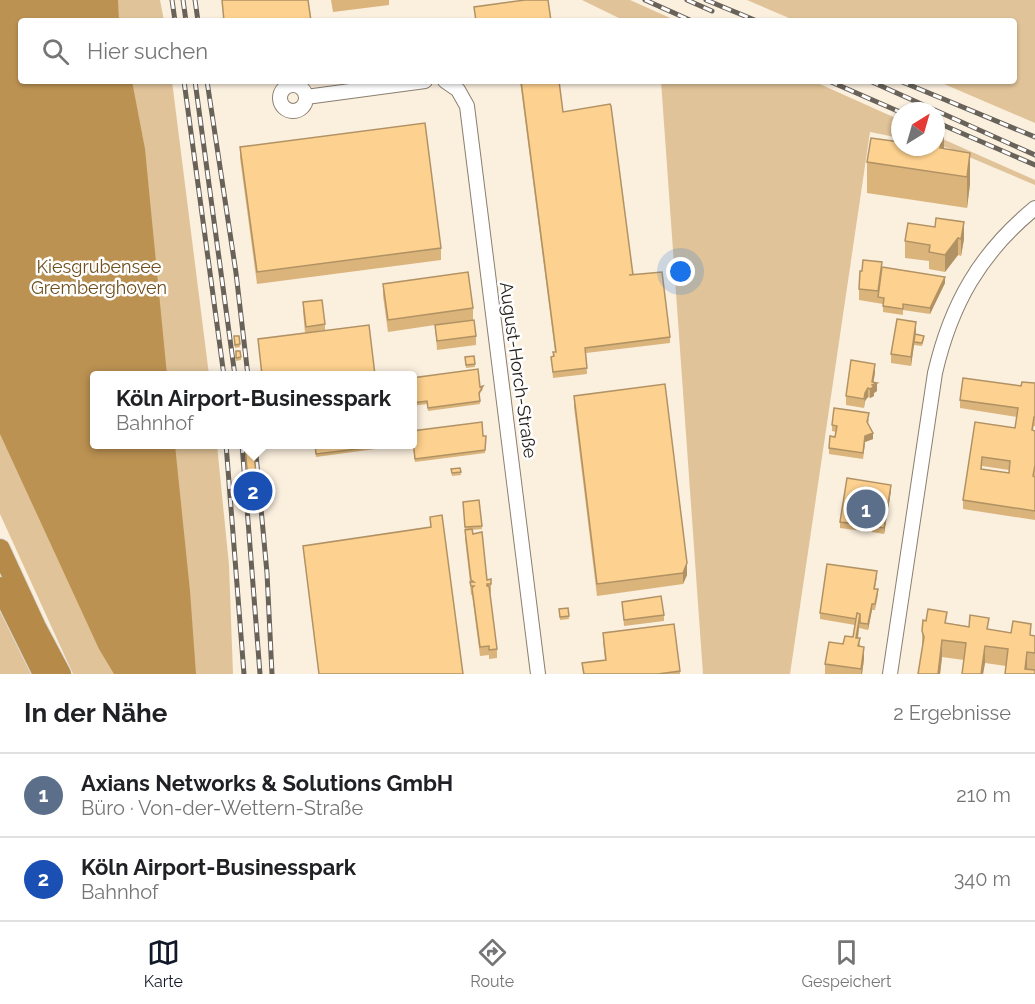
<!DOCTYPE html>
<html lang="de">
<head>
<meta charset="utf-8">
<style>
  body { margin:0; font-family:Raleway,sans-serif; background:#f2f2f2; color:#202124 }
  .compass { position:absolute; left:891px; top:102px; width:54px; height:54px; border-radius:50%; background:#fff; box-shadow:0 2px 4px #0004; rotate:37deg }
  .you { position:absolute; left:681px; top:272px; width:21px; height:21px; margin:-15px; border:4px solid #fff; border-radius:50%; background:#1a73e8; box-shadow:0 0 0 9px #1a73e833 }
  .badge { display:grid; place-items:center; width:39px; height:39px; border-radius:50%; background:#111827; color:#fff; font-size:20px; font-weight:700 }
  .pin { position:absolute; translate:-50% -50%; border:3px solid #fff; box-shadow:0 2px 6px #0006 }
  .popup { position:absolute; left:90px; top:371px; width:327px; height:78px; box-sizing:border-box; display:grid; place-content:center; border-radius:6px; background:#fff; filter:drop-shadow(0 2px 4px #0005); font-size:20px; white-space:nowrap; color:#757577 }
  .popup b { font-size:22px; color:#202124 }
  .popup::after { content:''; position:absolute; left:50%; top:100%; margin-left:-12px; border:12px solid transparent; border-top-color:#fff }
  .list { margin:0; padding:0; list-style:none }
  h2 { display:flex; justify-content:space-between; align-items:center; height:78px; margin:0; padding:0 24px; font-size:26px }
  h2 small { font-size:20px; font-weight:400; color:#757577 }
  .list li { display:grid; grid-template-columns:39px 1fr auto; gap:18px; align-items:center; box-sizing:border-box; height:84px; padding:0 24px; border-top:2px solid #e0e0e0 }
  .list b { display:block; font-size:22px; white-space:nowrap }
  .list p { margin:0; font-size:20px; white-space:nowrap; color:#757577 }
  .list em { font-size:20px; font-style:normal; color:#757577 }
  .icon { flex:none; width:33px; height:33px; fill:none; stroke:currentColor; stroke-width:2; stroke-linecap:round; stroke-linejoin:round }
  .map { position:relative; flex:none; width:1035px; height:674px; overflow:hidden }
  .search { position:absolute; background:#fff; box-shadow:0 2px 4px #0004; left:18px; right:18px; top:18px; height:66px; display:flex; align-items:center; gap:15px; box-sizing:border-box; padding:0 21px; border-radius:6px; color:#757577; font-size:22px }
  .sheet { height:246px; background:#fff }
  nav { display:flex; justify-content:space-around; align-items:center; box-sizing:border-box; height:84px; border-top:2px solid #e0e0e0; background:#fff; font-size:16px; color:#757577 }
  nav a { display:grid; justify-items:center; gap:3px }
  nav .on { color:#111827 }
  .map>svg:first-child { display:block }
  .green { fill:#e0c398 }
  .water { fill:#bc9252 }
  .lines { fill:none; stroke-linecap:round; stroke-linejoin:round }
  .minor-casing { stroke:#8a7f70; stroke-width:16 }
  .highway-casing { stroke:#dcdbdb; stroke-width:22 }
  .minor { stroke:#fff; stroke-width:14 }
  .highway { stroke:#b68b4a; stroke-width:20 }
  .rail-casing { stroke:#696259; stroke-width:5 }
  .rail { stroke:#fff; stroke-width:3; stroke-dasharray:9; stroke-linecap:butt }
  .wall { fill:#dab47b; fill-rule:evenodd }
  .shaded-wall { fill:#b19264 }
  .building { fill:#fdd18f; stroke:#b19264; stroke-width:1.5; fill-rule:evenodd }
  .labels { text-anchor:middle; stroke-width:5; stroke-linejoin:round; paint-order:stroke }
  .park-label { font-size:18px; fill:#6e501f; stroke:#fff }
  .street-label { font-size:18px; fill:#25211b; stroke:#fff }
</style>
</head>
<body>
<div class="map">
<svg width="1035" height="674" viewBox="0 0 1035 674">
  <rect width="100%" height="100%" fill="#fbefde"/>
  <path class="green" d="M0,0h160l4,21h-143v60h151l37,294 -115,1v68l123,1 12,120 4,109h-160l-73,-160z
    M582,0h48l47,21h-52z
    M747,0h288v123l-98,-42h77v-60h-218z
    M661,81h152l87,39v18l-30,-6 -80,542h-87z
    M936,136l99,44v5l-87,-37 -12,-3z
    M0,603l33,71h-33z"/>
  <path class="water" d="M0,0h118l1,21h-98v60h111l13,68 22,226 -73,1v68l81,1 15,146 6,83h-82l-15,-25 -99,-215z"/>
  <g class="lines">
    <defs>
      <path id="minor" d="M445,81l13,9 9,16 71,568
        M280 98a13 13 0 1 1 26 0a13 13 0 1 1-26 0Z
        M306,97l119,-16
        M890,674l45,-301c16,-69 45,-120 100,-165"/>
      <path id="highway" d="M0,549l36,78 25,47
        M0,587l43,87"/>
    </defs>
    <use href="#minor" class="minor-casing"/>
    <use href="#highway" class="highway-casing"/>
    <use href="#minor" class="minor"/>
    <use href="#highway" class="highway"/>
    <defs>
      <path id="rail" d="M172,0l3,21
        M183,0l3,21
        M195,0l3,21
        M645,0l47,21
        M687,0l25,11
        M706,0l51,21
        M184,81l40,295
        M195,81l40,295
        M207,81l29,192 12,103
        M829,81l71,31
        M870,81l165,74
        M900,81l135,56
        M936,122l99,43
        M226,444l18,230
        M242,444l18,230
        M255,444l12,129 5,101"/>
    </defs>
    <use href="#rail" class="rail-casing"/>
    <use href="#rail" class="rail"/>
  </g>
  <path class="wall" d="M331,0h58v5l-56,7z
    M520,81h39l4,31 70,163 37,62v6l-84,10 1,21 -34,4 -2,-21h2v-5h2z
    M240,147l201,101v12l-184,24 -17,-126z
    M944,149l26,4v31l-3,24 -100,-15v-31z
    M908,223l56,16 -3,17 -3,-1 -13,17 -16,-3v-8l-24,-3v-17z
    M882,268l63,15 -15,31 -27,-4v5l-20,-3v-8l-24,-4v-11z
    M383,284l90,24v12l3,16v9l-39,5 -2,-25 -47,7 -5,-36z
    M303,302l22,22v6l-20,3 -2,-22z
    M916,331v3l8,5 -2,7 -8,-1 -3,21 -20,-3v-9z
    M234,336h5l1,11 -5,1z
    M236,354l5,3v3l-5,1z
    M474,356l1,11 -9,1 -1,-11z
    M875,373l-2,9 4,9 -3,2v3l-4,2 -2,-1 -3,4 -1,7 -18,-3v-9z
    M412,378l68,9 3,2 -4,6 1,9 -52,7 -1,-7 -15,2z
    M1035,383v43h-1l-1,4 2,1v89l-72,-11v-9l12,-78 40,6 2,-11 -57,-9v-8zM982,466l27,4v3l-27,-4z
    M574,396l113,179 -4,9 -86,12 -23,-189z
    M869,419l-1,5 5,15 -8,3 -2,17 -34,-5v-6l6,-11 1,-5 -4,-1v-6z
    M486,436l-1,17 -70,9 -3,-24z
    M315,444h67l1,4 -67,9z
    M253,445l5,50h-9l-4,-49z
    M460,468l1,7 -9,1 -1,-7z
    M891,491l-7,43 -12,-2v-3l-8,-1 -1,3 -23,-3v-6z
    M479,500l3,29 -10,1 15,50 4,4v9h-1l7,56v9l-8,1v-4l-9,1 -8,-61h-1l-1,-13 -5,-43v-9l-2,-28z
    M877,577l-2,12 3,6 -3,15h-3l-4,20 -9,-2 -1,10 6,21 -2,15h-37v-10l18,-20 10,-7 2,-12 -35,-6v-6z
    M622,602l42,13v6l-40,5z
    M568,608l1,11 -9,1 -1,-11z
    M947,623l88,13v38l-29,-8 -21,-3 -2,11h-21l2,-14 -22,-3 -2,17h-22l4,-25v-18z
    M603,633l77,38v3h-97l-1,-11 23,-3 -2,-18z"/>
  <path class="shaded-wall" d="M944,126v31l-4,-9z
    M970,153v31l-3,24v-31z
    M964,222v17l-3,17v-17z
    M958,238v17l-13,17v-17z
    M945,277v6l-15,31v-6z
    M916,322v9l-5,35v-9z
    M875,364v9l-2,12 4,-2v8l-3,2v3l-4,2v-9z
    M868,388v9l-3,4 -1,7 1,-15z
    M873,433v6l-8,3 -2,17 2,-23z
    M891,485v6l-7,43v-6z
    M687,563v12l-4,9v-11z
    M872,604v6l-4,20v-6z
    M860,614l-1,14 -3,22v-12z
    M942,640v17l-2,17h-2z
    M985,646v17l-2,11h-2z
    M864,647v12l-2,15h-1z
    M1027,652v17h-2z"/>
  <path class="building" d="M222,0h86l3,21h-87z
    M525,0h23l3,21h-75l-2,-14z
    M521,81h38l4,31 47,-8 1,2 22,169h-4l33,-3 8,65 -85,11 2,20 -34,4 -2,-15 3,-1 -1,-4h3z
    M425,123l16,125 -184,24 -17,-125z
    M936,124l8,2 -4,22 30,5 -3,24 -100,-15 4,-24 29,4v5h36z
    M936,218l28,4 -3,17 -3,-1 -13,17 -16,-3 1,-7 -25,-4 3,-18 27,4z
    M863,260l19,2 -4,29 -19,-2 1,-18h2z
    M882,267l63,10 -15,31 -27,-4v5l-20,-3 1,-8 -6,-1z
    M468,272l5,36 -85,12 -5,-36z
    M322,300l3,24 -19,3 -3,-25z
    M897,319l19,3 -5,35 -20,-3z
    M474,320l2,16 -39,5 -2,-16z
    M369,325l6,50h-113l-4,-36z
    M915,334l9,2 -2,7 -8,-1z
    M234,336h5l1,8 -5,1z
    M236,351h4l1,6 -5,1z
    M474,356l1,8 -9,1 -1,-8z
    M851,360l24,4 -3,18 5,1 -5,2 2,2 -4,2 -2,-1 -3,5 -1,6 -18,-3z
    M478,369l2,18 3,-1 -4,7 1,8 -52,7 -1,-7 -15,2v-25z
    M963,378l58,8 1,-4 13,1v34h-1l-2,13 3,1v34l-2,11 2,1v34l-72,-11 12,-78 40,6 3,-20 -58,-8zM982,457l28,4 -1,12 -28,-4z
    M665,384l22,179 -4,10 -86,11 -23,-188z
    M834,408l35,5 -2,9 6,11 -8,3 -2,17 -34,-5 1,-12 5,1 2,-11 -5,-1z
    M482,422l1,14h3l-1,14 -70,9 -3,-28z
    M315,444h67l1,2 -67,8z
    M253,445l5,47h-9l-4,-46z
    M460,468l1,4 -9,1 -1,-4z
    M847,478l44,7 -7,43 -12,-2v-2l-8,-2 -1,3 -23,-3z
    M479,500l3,26 -17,1 -2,-25z
    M442,515l21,159h-144l-16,-128 128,-19 -1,-10z
    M472,529l1,5 9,-2 5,48 4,-1v5h-4v2h2l8,63 -8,1v-4l-9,1 -8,-59 2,-2h-3l-1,-4h4l-3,-2 -6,-50z
    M827,564l50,7 -3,18h4l-3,15h-3l-4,20 -8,-1v-9l-3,-1 -1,6 -36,-6z
    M661,596l3,19 -40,5 -2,-18z
    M568,608l1,8 -9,1 -1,-8z
    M928,609l19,3 -2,11 24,4 1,-12 19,3 -2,11 24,4 2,-12 18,3 -1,11 5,1v17l-8,-1 -2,17 10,1v4h-30l3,-25 -23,-3 -4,28h-19l4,-31 -24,-3 -4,34h-20l6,-37 -2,-6 1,-11 3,1z
    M857,613l3,1 -4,24h4l-2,8 6,1 -3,22 -36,-5 4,-22 14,2 2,-8 8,1z
    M674,624l6,47 -22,3h-74l-2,-11 24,-3 -3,-27z"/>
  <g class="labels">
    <g class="park-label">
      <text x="99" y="273">Kiesgrubensee<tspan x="99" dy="21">Gremberghoven</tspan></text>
    </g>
    <g class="street-label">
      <text transform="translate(518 370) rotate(82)" y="6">August-Horch-Straße</text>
    </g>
  </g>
</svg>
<svg class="compass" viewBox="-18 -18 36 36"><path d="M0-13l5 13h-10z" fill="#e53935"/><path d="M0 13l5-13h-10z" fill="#757577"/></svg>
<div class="you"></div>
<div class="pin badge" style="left:866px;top:509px;background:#5c6f8a">1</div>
<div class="pin badge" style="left:253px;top:491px;background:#1a4fb4">2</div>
<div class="popup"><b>Köln Airport-Businesspark</b>Bahnhof</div>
<div class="search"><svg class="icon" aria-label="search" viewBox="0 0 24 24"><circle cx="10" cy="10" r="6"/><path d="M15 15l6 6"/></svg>Hier suchen</div>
</div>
<section class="sheet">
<h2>In der Nähe<small>2 Ergebnisse</small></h2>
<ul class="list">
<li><span class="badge" style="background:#5c6f8a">1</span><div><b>Axians Networks &amp; Solutions GmbH</b><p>Büro · Von-der-Wettern-Straße</p></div><em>210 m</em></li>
<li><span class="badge" style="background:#1a4fb4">2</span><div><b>Köln Airport-Businesspark</b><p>Bahnhof</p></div><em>340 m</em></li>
</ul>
</section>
<nav>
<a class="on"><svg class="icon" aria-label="map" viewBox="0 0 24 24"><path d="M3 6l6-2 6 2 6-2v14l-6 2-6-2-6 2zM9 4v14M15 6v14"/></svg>Karte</a>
<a><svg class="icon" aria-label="directions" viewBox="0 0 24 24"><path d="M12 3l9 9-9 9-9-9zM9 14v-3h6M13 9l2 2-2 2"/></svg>Route</a>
<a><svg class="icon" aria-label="saved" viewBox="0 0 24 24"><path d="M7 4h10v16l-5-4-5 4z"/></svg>Gespeichert</a>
</nav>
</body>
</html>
